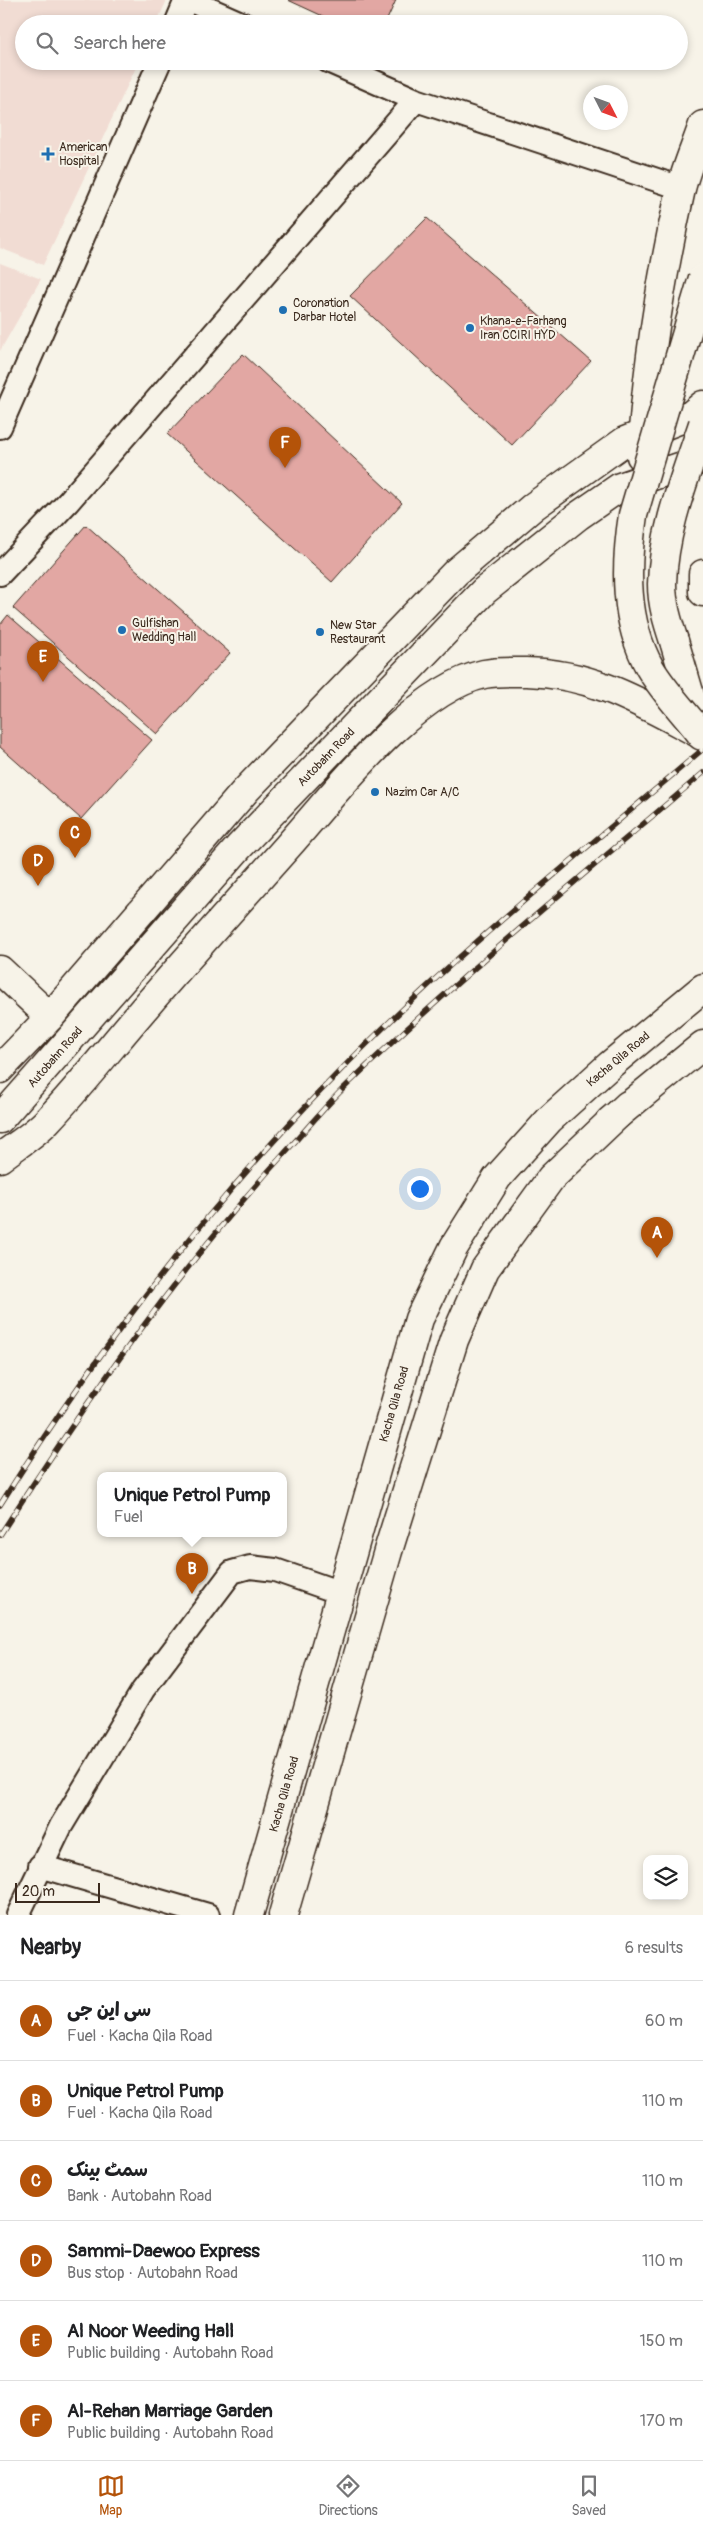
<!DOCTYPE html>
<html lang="en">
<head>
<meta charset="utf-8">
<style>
  body { margin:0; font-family:Pangolin,"Playpen Sans Arabic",sans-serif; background:#f2f2f2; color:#202124 }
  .controls { position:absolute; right:15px; bottom:15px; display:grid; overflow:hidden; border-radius:10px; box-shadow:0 2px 8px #0003 }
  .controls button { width:45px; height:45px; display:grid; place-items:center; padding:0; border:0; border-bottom:1px solid #e0e0e0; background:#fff; color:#202124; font:25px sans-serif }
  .compass { position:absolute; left:583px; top:85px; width:45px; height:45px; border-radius:50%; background:#fff; box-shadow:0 2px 8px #0003; rotate:132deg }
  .scale { position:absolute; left:15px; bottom:12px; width:85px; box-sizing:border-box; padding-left:5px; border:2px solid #3b2a1e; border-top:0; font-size:14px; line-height:18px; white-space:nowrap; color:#3b2a1e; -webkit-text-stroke:4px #f7f3e8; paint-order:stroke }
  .you { position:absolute; left:419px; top:1188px; width:18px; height:18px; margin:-12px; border:4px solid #fff; border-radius:50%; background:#1a73e8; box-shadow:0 0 0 8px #1a73e833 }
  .badge { display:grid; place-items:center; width:32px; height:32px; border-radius:50%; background:#b45309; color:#fff; font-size:16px; font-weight:700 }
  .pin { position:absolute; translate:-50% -41px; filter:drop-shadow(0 1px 2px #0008) }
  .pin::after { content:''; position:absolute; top:26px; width:18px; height:15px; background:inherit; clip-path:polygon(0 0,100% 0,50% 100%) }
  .popup { position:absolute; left:97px; top:1472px; width:190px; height:65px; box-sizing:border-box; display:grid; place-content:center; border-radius:10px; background:#fff; filter:drop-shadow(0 1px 4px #0005); font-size:16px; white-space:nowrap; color:#757577 }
  .popup b { font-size:19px; color:#202124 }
  .popup::after { content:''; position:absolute; left:50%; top:100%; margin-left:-10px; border:10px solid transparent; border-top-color:#fff }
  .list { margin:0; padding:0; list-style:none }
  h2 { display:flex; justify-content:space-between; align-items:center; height:65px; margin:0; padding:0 20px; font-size:21px }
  h2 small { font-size:16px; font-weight:400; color:#757577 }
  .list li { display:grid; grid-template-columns:32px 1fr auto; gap:15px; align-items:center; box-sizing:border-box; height:80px; padding:0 20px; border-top:1px solid #e0e0e0 }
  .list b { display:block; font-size:19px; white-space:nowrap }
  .list p { margin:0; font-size:16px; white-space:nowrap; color:#757577 }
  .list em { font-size:16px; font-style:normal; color:#757577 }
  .icon { flex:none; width:28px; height:28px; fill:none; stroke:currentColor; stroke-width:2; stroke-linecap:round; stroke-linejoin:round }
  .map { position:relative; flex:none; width:703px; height:1915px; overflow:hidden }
  .search { position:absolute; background:#fff; box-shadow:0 2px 8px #0003; left:15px; right:15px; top:15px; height:55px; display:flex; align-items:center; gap:12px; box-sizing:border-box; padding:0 18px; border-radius:28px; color:#757577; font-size:19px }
  .sheet { height:545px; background:#fff }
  nav { display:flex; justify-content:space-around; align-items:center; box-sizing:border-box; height:70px; border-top:1px solid #e0e0e0; background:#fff; font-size:14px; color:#757577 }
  nav a { display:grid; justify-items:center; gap:2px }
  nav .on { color:#b45309 }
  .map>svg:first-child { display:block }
  .built { fill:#f1dcd3 }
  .building { fill:#e2a7a3; stroke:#3b2a1e }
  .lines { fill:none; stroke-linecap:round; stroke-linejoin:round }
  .minor-casing { stroke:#3b2a1e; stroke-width:26 }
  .tertiary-casing { stroke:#3b2a1e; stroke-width:31 }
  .secondary-casing { stroke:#3b2a1e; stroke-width:31 }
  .trunk-casing { stroke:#3b2a1e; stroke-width:31 }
  .minor { stroke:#f7f3e8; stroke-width:22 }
  .tertiary { stroke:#f7f3e8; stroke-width:28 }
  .secondary { stroke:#f7f3e8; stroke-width:28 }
  .trunk { stroke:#f7f3e8; stroke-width:28 }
  .rail-casing { stroke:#3b2a1e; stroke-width:5.5 }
  .rail { stroke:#f7f3e8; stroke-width:4; stroke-dasharray:11; stroke-linecap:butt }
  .secondary-bridge-casing { stroke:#3b2a1e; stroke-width:31; stroke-linecap:butt }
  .secondary-bridge { stroke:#f7f3e8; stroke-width:28 }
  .poi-dot { fill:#1f6fb2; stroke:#f7f3e8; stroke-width:2 }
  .labels { text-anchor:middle; stroke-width:4; stroke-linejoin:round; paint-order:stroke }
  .poi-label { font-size:12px; fill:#3b2a1e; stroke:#f7f3e8; text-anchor:start }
  .street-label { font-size:12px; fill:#3b2a1e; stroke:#f7f3e8 }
</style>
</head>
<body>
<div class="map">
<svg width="703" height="1915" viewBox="0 0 703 1915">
  <rect width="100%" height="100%" fill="#f7f3e8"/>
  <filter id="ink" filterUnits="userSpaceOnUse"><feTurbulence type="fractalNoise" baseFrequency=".02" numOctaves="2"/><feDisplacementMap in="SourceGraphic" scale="10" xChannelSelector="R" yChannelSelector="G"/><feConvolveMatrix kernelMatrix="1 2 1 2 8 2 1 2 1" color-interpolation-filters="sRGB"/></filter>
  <g filter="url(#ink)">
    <path class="built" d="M0,0h167l-11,24h-132v37h115l-96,204 -43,-17z
      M0,263l41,16 -41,72z"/>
    <path class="building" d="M288,0h108l-11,24h-45z
      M427,218l164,143 -79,84 -162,-149z
      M243,354l159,149 -70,79 -165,-148z
      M86,525l144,128 -73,81 -144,-126z
      M8,615l144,125 -71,79 -81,-72v-122z"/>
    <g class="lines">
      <defs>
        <path id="minor" d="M189,0l54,24
          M176,24l10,-24
          M328,61l88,39
          M0,427l160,-366
          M0,574l68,-72 348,-402 265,88
          M40,1866l168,49
          M18,1915l43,-89 82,-136 89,-118 18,-5 25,3 66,23"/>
        <path id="tertiary" d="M641,456c6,-90 20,-179 40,-267 5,-21 15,-43 22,-64
          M0,970l50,47
          M249,1915l170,-596 35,-72 43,-69 53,-59 60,-54 93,-77
          M283,1915l105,-364 66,-211 31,-71 66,-91 77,-73"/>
        <path id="secondary" d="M703,574v18
          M674,641l28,95
          M610,1121l93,-76"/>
        <path id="trunk" d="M0,1069l50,-52 196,-227 210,-218 78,-66 91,-65 66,-26 12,-10
          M0,1119l239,-272 245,-256 94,-75 42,-29 83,-28
          M0,1158c15,-12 34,-23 47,-37 35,-37 67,-78 100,-116 46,-54 94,-106 141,-159 48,-54 125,-156 196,-172 13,-3 28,-2 42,-2 68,1 117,32 176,63"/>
      </defs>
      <use href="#minor" class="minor-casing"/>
      <use href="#tertiary" class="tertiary-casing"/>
      <use href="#secondary" class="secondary-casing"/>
      <use href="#trunk" class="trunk-casing"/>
      <use href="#minor" class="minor"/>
      <use href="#tertiary" class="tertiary"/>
      <use href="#secondary" class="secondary"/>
      <use href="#trunk" class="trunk"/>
      <defs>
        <path id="rail" d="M0,1505c96,-153 207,-298 333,-427 114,-118 245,-222 370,-329
          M0,1535c88,-137 181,-269 291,-389 19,-21 37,-43 57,-62 113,-109 236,-209 355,-311"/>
      </defs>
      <use href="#rail" class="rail-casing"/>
      <use href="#rail" class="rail"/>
      <defs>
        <path id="secondary-bridge" d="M674,641c-6,-18 -12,-37 -12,-57 1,-54 24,-109 41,-160
          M702,735c-17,-22 -38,-43 -52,-67 -26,-47 -25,-101 -17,-153l70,-237"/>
      </defs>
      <use href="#secondary-bridge" class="secondary-bridge-casing"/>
      <use href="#secondary-bridge" class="secondary-bridge"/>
    </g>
  </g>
  <g class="poi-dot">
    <path d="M45.5 146.5h5v5h5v5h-5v5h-5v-5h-5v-5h5z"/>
    <circle cx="283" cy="310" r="5"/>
    <circle cx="470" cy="328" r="5"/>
    <circle cx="122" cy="630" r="5"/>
    <circle cx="320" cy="632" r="5"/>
    <circle cx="375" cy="792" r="5"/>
  </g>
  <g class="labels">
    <g class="poi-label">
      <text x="59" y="151">American<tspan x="59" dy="14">Hospital</tspan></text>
      <text x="293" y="307">Coronation<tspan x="293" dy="14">Darbar Hotel</tspan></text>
      <text x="480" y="325">Khana-e-Farhang<tspan x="480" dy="14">Iran CCIRI HYD</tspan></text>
      <text x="132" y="627">Gulfishan<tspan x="132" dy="14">Wedding Hall</tspan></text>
      <text x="330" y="629">New Star<tspan x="330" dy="14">Restaurant</tspan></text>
      <text x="385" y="796">Nazim Car A/C</text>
    </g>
    <g class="street-label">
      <text transform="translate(326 757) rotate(-46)" y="4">Autobahn Road</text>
      <text transform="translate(55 1057) rotate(-49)" y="4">Autobahn Road</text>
      <text transform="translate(618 1059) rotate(-40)" y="4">Kacha Qila Road</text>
      <text transform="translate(394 1404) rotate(-74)" y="4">Kacha Qila Road</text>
      <text transform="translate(284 1794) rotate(-74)" y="4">Kacha Qila Road</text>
    </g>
  </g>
</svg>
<div class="controls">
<button><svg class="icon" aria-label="layers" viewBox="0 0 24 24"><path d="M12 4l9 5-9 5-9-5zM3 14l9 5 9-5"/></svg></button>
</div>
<svg class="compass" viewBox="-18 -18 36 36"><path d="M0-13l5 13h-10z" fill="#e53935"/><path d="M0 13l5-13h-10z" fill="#757577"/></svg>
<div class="scale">20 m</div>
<div class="you"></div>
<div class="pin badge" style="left:657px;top:1258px">A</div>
<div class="pin badge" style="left:192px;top:1594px">B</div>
<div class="popup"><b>Unique Petrol Pump</b>Fuel</div>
<div class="pin badge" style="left:75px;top:858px">C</div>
<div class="pin badge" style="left:38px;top:886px">D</div>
<div class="pin badge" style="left:43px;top:682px">E</div>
<div class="pin badge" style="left:285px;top:468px">F</div>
<div class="search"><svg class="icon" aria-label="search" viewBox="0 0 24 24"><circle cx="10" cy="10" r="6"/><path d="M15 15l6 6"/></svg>Search here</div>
</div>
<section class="sheet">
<h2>Nearby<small>6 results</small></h2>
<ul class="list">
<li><span class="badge">A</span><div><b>سی این جی</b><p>Fuel · Kacha Qila Road</p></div><em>60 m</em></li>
<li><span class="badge">B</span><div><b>Unique Petrol Pump</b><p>Fuel · Kacha Qila Road</p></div><em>110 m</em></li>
<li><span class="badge">C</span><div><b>سمٹ بینک</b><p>Bank · Autobahn Road</p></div><em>110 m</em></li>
<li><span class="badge">D</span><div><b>Sammi-Daewoo Express</b><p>Bus stop · Autobahn Road</p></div><em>110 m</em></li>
<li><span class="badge">E</span><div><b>Al Noor Weeding Hall</b><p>Public building · Autobahn Road</p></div><em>150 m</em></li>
<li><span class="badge">F</span><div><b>Al-Rehan Marriage Garden</b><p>Public building · Autobahn Road</p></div><em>170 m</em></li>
</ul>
</section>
<nav>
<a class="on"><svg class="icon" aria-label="map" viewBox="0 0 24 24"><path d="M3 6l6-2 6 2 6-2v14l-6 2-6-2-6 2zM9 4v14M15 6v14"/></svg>Map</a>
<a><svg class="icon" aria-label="directions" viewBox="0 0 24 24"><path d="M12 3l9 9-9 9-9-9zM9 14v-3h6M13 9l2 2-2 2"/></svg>Directions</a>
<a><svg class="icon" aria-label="saved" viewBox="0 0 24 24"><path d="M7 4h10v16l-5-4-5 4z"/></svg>Saved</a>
</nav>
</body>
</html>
